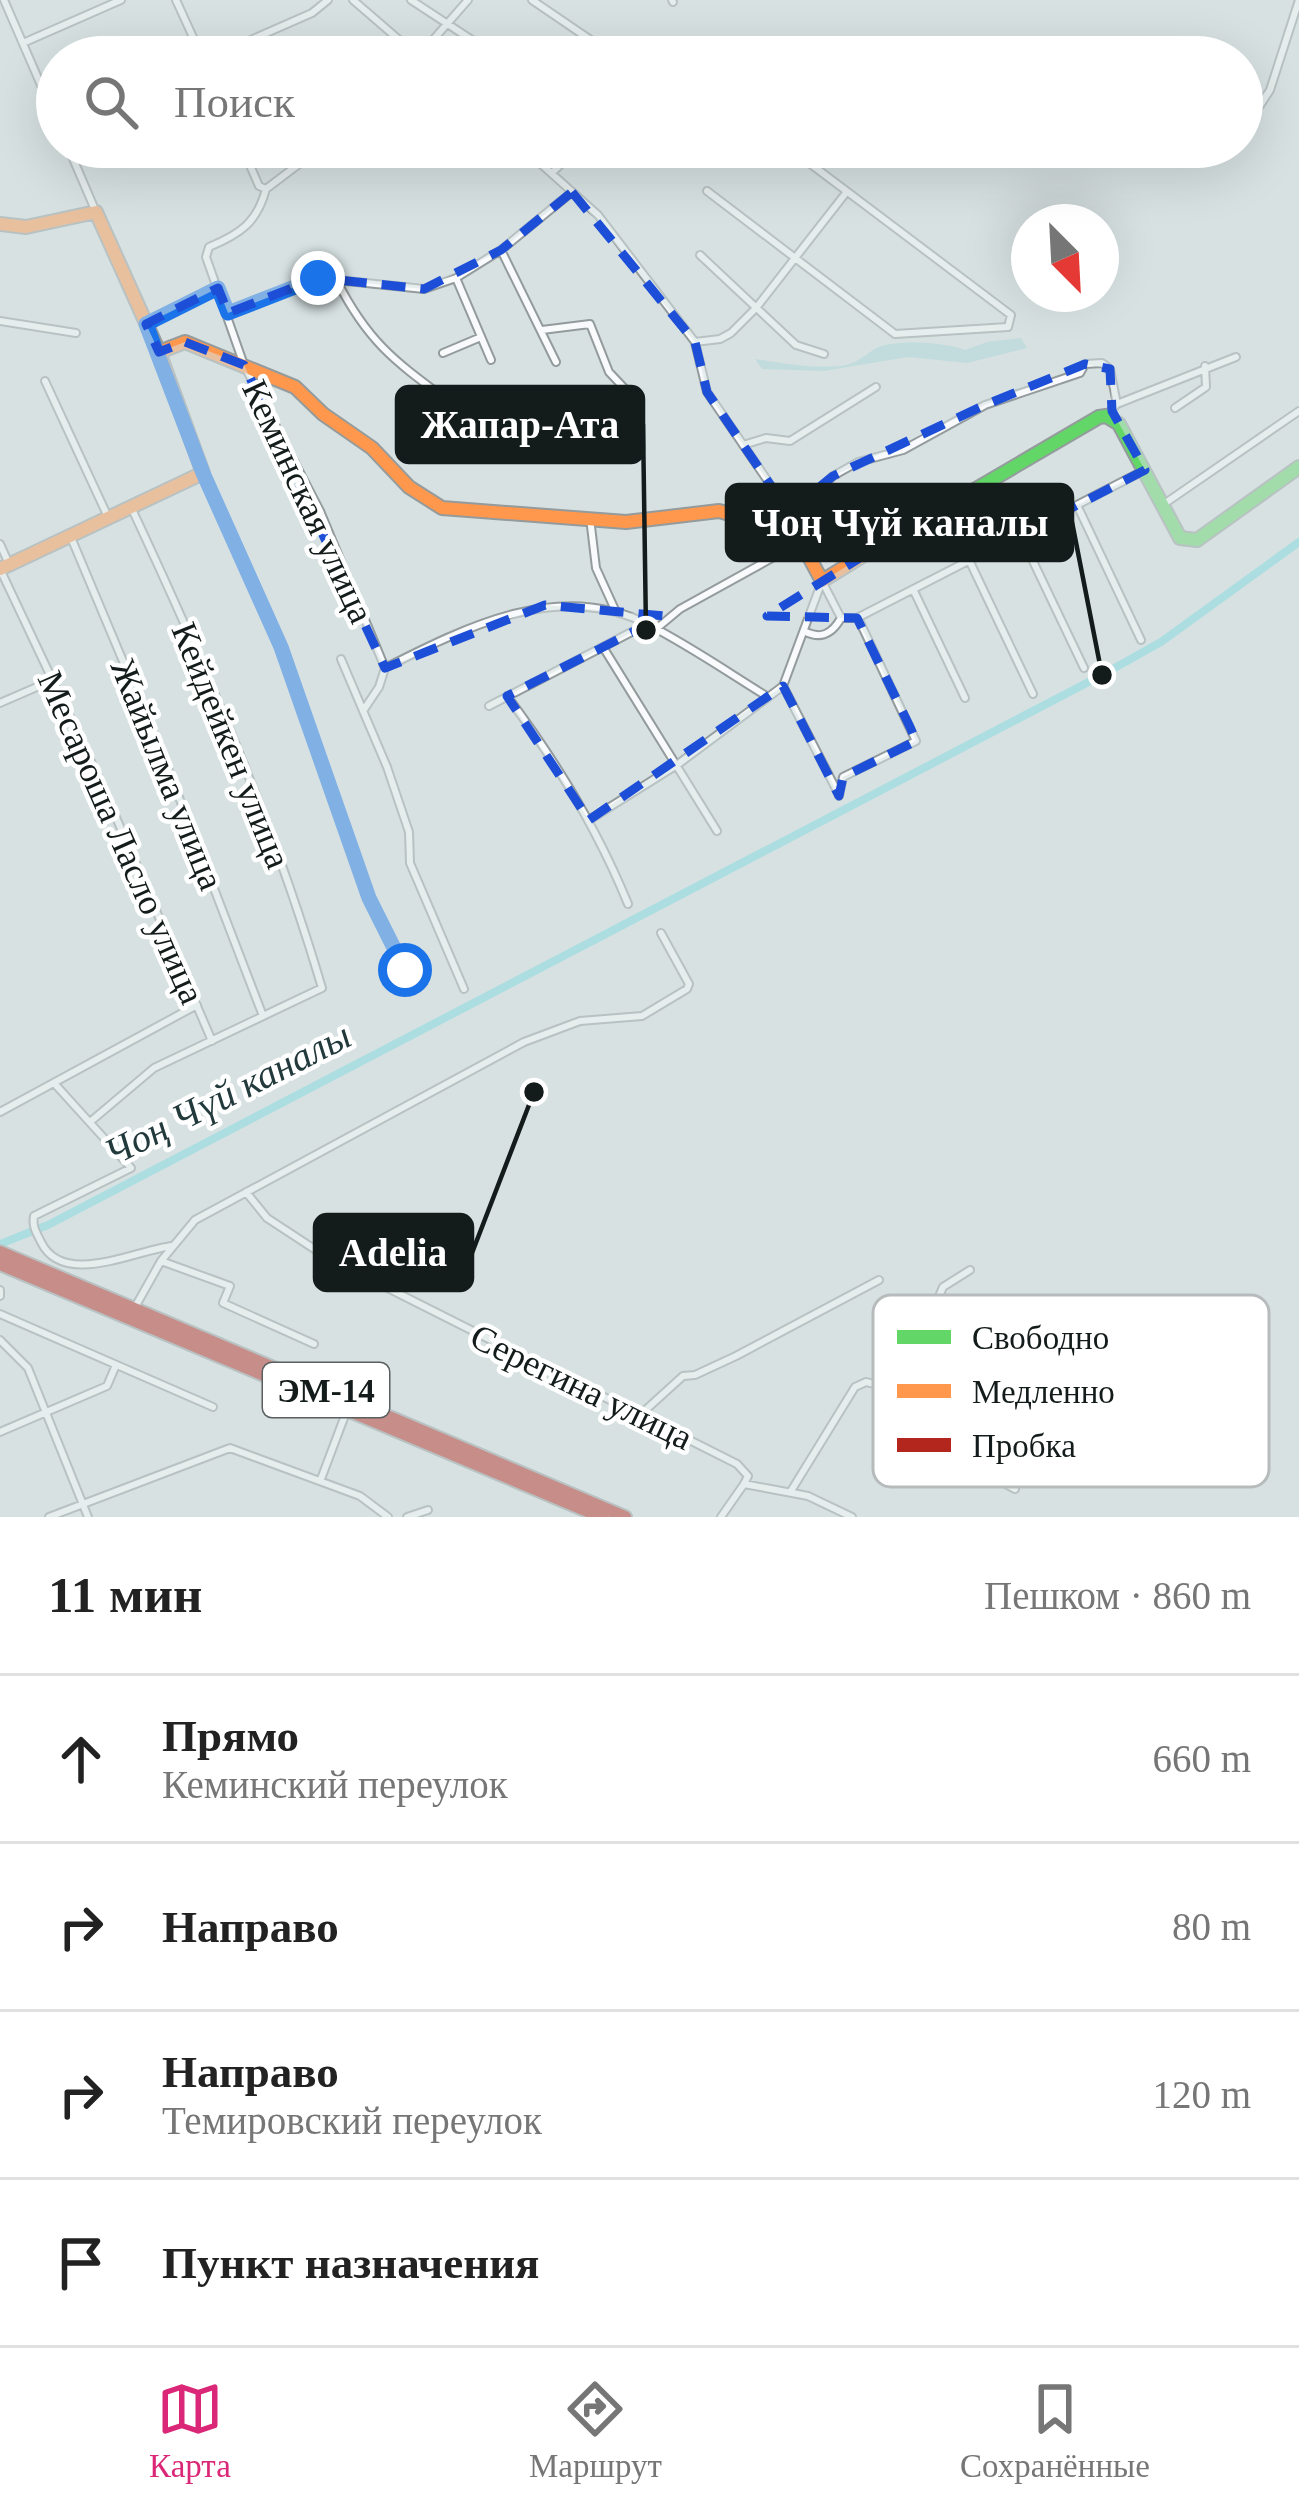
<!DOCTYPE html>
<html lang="ru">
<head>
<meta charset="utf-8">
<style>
  body { margin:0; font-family:"Times New Roman",serif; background:#f2f2f2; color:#222 }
  .compass { position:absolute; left:1011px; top:204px; width:108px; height:108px; border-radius:50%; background:#fff; box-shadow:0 12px 48px #0002; rotate:156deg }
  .stop { position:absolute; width:36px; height:36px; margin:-27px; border:9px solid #1a73e8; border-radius:50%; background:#fff }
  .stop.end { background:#1a73e8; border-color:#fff; box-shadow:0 3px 12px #0008 }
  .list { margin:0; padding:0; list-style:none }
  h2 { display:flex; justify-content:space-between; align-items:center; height:156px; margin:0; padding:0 48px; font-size:51px }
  h2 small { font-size:39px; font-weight:400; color:#767676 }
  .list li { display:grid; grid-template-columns:78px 1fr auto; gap:36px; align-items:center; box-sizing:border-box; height:168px; padding:0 48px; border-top:3px solid #e0e0e0 }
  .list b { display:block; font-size:45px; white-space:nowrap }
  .list p { margin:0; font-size:39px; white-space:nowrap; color:#767676 }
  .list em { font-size:39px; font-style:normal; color:#767676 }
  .icon { flex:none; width:66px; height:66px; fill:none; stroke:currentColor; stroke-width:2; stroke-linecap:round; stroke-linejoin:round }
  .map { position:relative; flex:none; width:1299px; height:1517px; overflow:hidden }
  .search { position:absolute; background:#fff; box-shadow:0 12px 48px #0002; left:36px; right:36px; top:36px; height:132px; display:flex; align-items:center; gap:30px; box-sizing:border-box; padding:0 42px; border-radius:66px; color:#767676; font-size:45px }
  .sheet { height:828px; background:#fff }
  nav { display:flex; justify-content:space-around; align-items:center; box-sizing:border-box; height:168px; border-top:3px solid #e0e0e0; background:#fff; font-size:33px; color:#767676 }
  nav a { display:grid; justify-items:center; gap:6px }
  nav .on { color:#db2777 }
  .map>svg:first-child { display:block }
  .green { fill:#a8d4d8 }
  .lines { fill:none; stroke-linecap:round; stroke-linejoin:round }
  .canal { stroke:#78d8e1; stroke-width:8 }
  .street-casing { stroke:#949b9c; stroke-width:10 }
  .fast-casing { stroke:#949b9c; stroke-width:16 }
  .slow-casing { stroke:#949b9c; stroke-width:16 }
  .jam-casing { stroke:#949b9c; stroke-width:16 }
  .street { stroke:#f9fafb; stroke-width:6 }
  .fast { stroke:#63d668; stroke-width:12 }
  .slow { stroke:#ff974d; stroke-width:12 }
  .jam { stroke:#b3261e; stroke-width:12 }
  .route { stroke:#1a73e8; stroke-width:15 }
  .marked { fill:none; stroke:#1d4ed8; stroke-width:9; stroke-dasharray:24 15; stroke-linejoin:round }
  .labels { text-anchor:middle; stroke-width:9; stroke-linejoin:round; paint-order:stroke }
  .shield { fill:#fff; stroke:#5a5f5f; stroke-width:3 }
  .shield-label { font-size:33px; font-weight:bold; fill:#141b1b }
  .street-label { font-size:36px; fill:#141b1b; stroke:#fff }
  .water-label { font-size:39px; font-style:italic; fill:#233a3c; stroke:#fff }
  .key { fill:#fff; stroke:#b8bbbb; stroke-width:3 }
  .key-label { font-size:33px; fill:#141b1b }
  .leader { fill:none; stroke:#141b1b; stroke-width:4.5 }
  .callout-dot { fill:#141b1b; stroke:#fff; stroke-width:4.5 }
  .callout { fill:#141b1b; stroke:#141b1b; stroke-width:4.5 }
  .callout-label { font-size:39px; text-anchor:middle; font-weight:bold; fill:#fff }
</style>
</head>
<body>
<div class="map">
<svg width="1299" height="1517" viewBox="0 0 1299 1517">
  <rect width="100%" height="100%" fill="#d7e1e2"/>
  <path class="green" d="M1021,338l6,10 -60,15 -59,-6 -84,14 -62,-2 -7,-10c27,4 58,10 85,7 15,-2 23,-9 33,-16 16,-12 74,-8 92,0l22,-8z"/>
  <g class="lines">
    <path class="canal" d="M0,1244l48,-19 1054,-550 59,-33 138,-100"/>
    <defs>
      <path id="street" d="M4,0l53,122
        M176,0l26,57
        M353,0l66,57
        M411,0l87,57
        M532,0l69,47
        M672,0l1,2
        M23,43l98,-43
        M212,57l100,-44 16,-13
        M418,57l50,-57
        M1257,110l13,-20 29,-90
        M68,147l28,65
        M242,147l17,39 7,3 33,-25 29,-12 3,-5
        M522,147l76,68 97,127 12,50 82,120 12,30 -121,67 -24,20
        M552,173l26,-26
        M266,189c-9,34 -26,45 -57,58l-3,10 38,108 76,146 65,157 -6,19 -16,24
        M707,191l188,143 113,-7 3,-12 -223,-168
        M501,250l55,112
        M700,255l96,90 28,9
        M456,278l35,82
        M337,281c34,67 64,84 122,128
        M228,313l90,-35 106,11 32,-11 45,-28 71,-58
        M0,321l76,12
        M146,324l72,-36
        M542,330l48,-6 19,48 17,18
        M695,342l25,-3 11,-6 25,-25 89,-114
        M443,353l38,-16
        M45,381l63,136
        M1175,408l31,-21 -1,-21
        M1106,416l11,-12 119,-47
        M743,445l23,-7 24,3 86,-54
        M203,474l78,173 88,252 36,71
        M970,490l28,56
        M1164,504l135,-93
        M1077,505l64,135
        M590,518l6,50 20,44
        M776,527l57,-51 25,-14 45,-12 82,-45 95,-32 5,-9 17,-1 8,6 7,35
        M1020,534l64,134
        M70,535l97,231 96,250
        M0,544l9,20
        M970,562l63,132
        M0,569l103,218 109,254
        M823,583l18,35
        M913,589l52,109
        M841,618h16l288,-148
        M804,631c17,9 28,3 37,-13
        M603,647l114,184
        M341,659l46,108 22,65 1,31 54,126
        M385,668c81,-41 175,-89 264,-43 41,21 80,48 119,72
        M783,686l56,109
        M507,696c49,65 90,132 121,208
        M0,703l53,-23
        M489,706l156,-81
        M839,796l4,-19 73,-36 -58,-123
        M589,820l88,-55 106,-79 39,-105
        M54,1083l77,85 -97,48c-2,10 2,16 7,26 22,46 95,8 131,4
        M0,1112l197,-107
        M90,1122l64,-54 168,-80c-49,-166 -118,-325 -191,-481
        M246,1192l21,26 61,40 409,206 11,12 -4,8
        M161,1261l69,25 -7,17 91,41
        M0,1290v6
        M134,1309l27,-48 34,-41 329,-178 56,-21 62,-5 45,-27 2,-5 -28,-51
        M0,1314l213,93
        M0,1340l28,28 60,149
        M887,1387l37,28 58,56 33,18
        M640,1415l43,-39 12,-1 41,-19 143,-76
        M0,1432l107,-46 9,-21
        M321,1479l26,-69
        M744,1484l64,12 44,21
        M791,1491l64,-104 11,-5 21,5 18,-11 10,-12 14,-26 2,-23 12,-28 27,-17
        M49,1517l181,-69 130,48 28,21
        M407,1517l21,-7
        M721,1517l23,-33"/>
      <path id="fast" d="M877,547l222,-130 7,-1 13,8 61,114 17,2 102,-73"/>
      <path id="slow" d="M0,224l26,3 70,-15 63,140 44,121 -203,96
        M159,352l26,-10 110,45 28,27 49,34 37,39 33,21 184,14 93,-11 57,16 25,15 21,39 55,-34"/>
      <path id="jam" d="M0,1252l625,265
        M0,1264l602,253"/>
    </defs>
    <use href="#street" class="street-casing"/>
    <use href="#fast" class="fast-casing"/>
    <use href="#slow" class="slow-casing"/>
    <use href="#jam" class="jam-casing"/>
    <use href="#street" class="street"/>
    <use href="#fast" class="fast"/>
    <use href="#slow" class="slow"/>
    <use href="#jam" class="jam"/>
  </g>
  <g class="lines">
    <path class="route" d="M318,278l-90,35 -10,-25 -72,36 57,149 78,174 88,251 36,72"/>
  </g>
  <path d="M0 0H1299V1517H0ZM572,192l123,150 12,50 82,120 44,-36 152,-71 100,-41 25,5 2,42 33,59 -147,76 -28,-57 -203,127 90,2 53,109 6,14 -73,36 -4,19 -56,-110 -194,134 -82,-124 157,-80 -119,-11 -160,63 -141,-303 -59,-23 -26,10 -13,-28 72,-36 10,25 90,-35 106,11 77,-39z" fill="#d7e1e2" fill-opacity=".55" fill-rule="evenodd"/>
  <path class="marked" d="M572,192l123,150 12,50 82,120 44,-36 152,-71 100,-41 25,5 2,42 33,59 -147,76 -28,-57 -203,127 90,2 53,109 6,14 -73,36 -4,19 -56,-110 -194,134 -82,-124 157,-80 -119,-11 -160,63 -141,-303 -59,-23 -26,10 -13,-28 72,-36 10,25 90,-35 106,11 77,-39z"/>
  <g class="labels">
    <rect class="shield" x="263" y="1363" width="126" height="54" rx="9"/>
    <g class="shield-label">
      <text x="326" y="1402">ЭМ-14</text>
    </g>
    <g class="street-label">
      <text transform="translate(309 501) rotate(65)" y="13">Кеминская улица</text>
      <text transform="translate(232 745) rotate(68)" y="13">Кейдейкен улица</text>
      <text transform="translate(168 774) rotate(68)" y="13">Жайылма улица</text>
      <text transform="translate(122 837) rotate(66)" y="13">Месароша Ласло улица</text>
      <text transform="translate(582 1386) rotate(26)" y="13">Серегина улица</text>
    </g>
    <g class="water-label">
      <text transform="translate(227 1093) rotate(-27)" y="14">Чоң Чүй каналы</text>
    </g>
  </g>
  <rect x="873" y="1295" width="396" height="192" rx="18" class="key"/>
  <rect x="897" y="1330" width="54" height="14" fill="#63d668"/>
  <rect x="897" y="1384" width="54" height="14" fill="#ff974d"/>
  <rect x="897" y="1438" width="54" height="14" fill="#b3261e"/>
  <g class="key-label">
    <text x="972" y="1349">Свободно</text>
    <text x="972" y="1403">Медленно</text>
    <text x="972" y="1457">Пробка</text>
  </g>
  <path class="leader" d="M646 630L643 424M1102 675L1072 522M534 1092L472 1253"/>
  <g class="callout-dot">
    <circle cx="646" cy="630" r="12"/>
    <circle cx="1102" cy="675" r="12"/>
    <circle cx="534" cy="1092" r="12"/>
  </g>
  <g class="callout">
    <rect x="397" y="387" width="246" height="75" rx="12"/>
    <rect x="727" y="485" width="345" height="75" rx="12"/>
    <rect x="315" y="1215" width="157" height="75" rx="12"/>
  </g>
  <g class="callout-label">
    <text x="520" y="438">Жапар-Ата</text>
    <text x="900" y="536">Чоң Чүй каналы</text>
    <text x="393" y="1266">Adelia</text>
  </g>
</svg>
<svg class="compass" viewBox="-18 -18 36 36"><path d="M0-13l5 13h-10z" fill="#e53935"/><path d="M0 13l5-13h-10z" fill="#767676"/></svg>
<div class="stop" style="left:405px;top:970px"></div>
<div class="stop end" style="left:318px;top:278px"></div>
<div class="search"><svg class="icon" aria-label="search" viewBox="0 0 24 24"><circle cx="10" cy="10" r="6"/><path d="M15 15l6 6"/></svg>Поиск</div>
</div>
<section class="sheet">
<h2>11 мин<small>Пешком · 860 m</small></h2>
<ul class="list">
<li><svg class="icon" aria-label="ahead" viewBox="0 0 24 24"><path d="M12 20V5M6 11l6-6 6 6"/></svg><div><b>Прямо</b><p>Кеминский переулок</p></div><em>660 m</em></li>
<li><svg class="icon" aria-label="right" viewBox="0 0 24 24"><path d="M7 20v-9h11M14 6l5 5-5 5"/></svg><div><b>Направо</b></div><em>80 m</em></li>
<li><svg class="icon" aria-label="right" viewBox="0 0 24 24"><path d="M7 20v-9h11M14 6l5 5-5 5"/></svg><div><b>Направо</b><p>Темировский переулок</p></div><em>120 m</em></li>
<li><svg class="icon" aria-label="arrive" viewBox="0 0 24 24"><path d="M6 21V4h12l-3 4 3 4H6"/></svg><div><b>Пункт назначения</b></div></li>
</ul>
</section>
<nav>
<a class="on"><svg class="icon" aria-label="map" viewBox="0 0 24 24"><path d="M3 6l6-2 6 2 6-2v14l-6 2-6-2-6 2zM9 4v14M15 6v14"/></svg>Карта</a>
<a><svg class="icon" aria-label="directions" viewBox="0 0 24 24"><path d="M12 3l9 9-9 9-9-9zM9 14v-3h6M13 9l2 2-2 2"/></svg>Маршрут</a>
<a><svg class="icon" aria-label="saved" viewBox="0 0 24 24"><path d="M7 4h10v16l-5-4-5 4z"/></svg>Сохранённые</a>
</nav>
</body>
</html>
